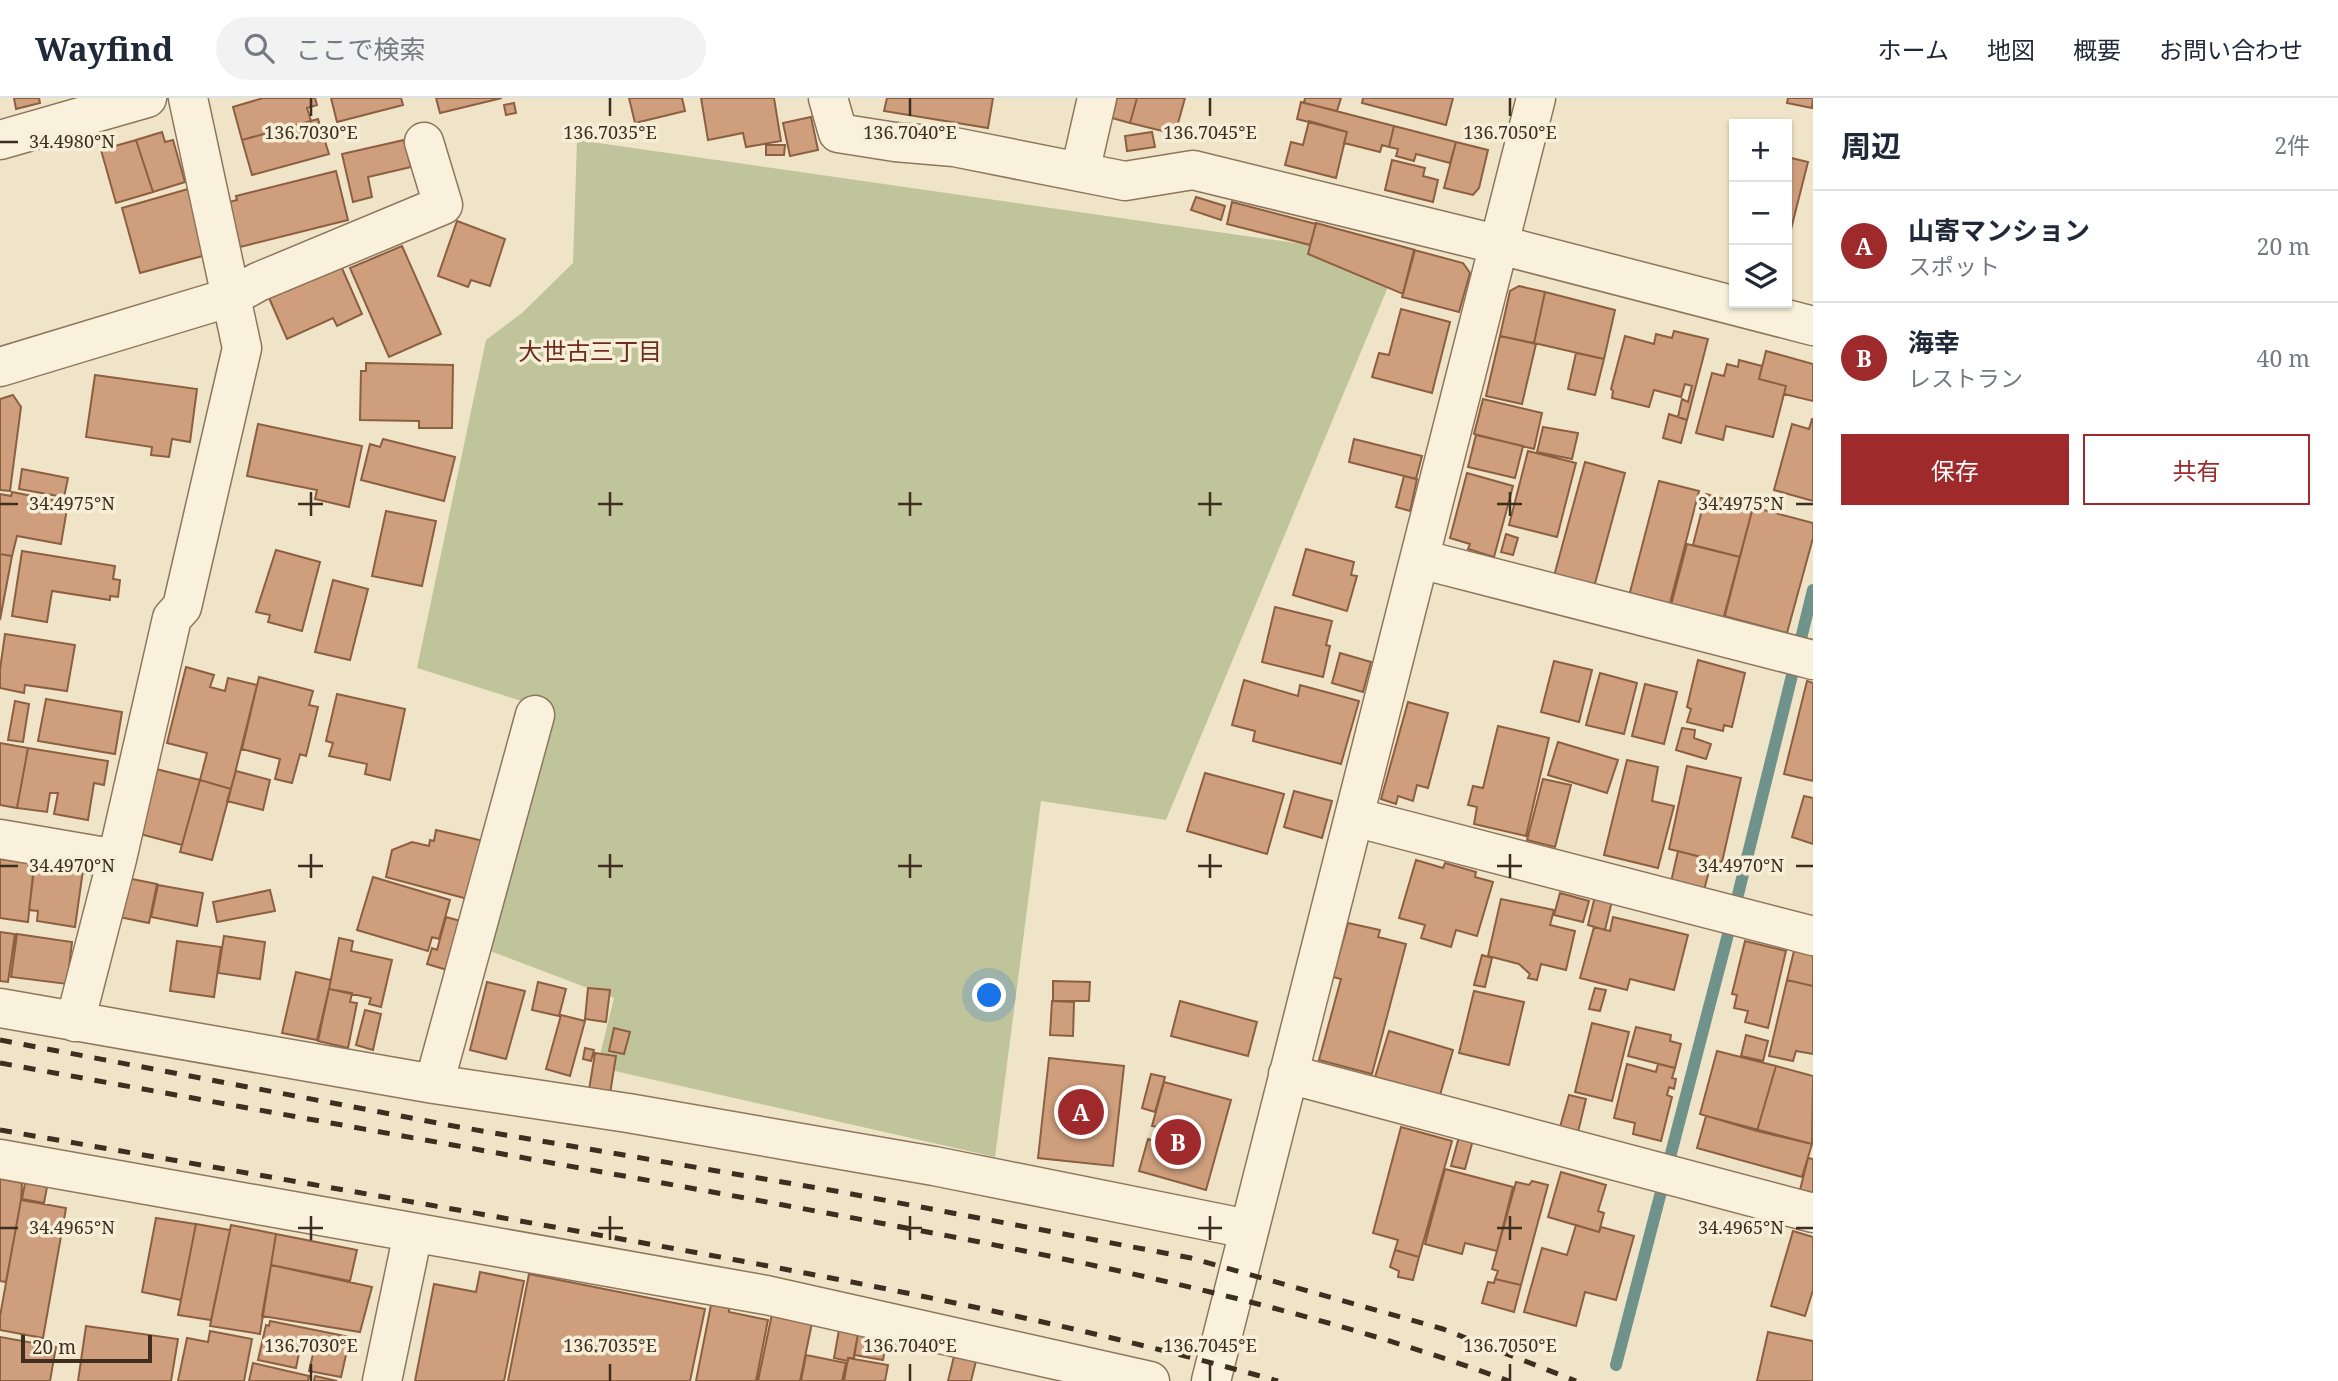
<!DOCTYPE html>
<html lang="ja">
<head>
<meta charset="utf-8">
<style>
  body { margin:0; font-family:"Noto Serif","Noto Sans JP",serif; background:#f2f2f3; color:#1f2937 }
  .controls { position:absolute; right:21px; top:21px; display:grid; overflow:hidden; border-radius:0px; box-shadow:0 2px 5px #0004 }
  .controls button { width:63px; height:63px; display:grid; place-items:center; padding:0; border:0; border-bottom:2px solid #e0e1e3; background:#fff; color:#1f2937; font:35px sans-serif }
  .scale { position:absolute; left:21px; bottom:18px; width:131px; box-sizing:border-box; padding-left:7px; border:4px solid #3d2e20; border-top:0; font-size:19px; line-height:24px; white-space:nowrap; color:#3d2e20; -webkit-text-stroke:5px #f7eed8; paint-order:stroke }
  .you { position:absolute; left:990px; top:898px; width:24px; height:24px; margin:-18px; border:5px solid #fff; border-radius:50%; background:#1a73e8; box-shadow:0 0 0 10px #1a73e833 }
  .badge { display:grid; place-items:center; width:46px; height:46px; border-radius:50%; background:#9e2a2b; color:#fff; font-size:23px; font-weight:700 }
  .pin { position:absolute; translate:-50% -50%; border:4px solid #fff; box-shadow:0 2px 7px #0006 }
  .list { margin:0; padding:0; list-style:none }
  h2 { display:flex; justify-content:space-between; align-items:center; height:91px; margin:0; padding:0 28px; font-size:30px }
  h2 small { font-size:23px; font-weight:400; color:#747a83 }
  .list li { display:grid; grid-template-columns:46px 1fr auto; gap:21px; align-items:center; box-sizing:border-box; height:112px; padding:0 28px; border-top:2px solid #e0e1e3 }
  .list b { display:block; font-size:26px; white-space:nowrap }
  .list p { margin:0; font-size:23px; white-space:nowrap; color:#747a83 }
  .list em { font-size:23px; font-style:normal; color:#747a83 }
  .actions { display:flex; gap:14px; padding:21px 28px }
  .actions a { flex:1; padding:16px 0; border:2px solid #9e2a2b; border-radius:0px; text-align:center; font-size:24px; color:#9e2a2b }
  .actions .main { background:#9e2a2b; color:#fff }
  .icon { flex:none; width:38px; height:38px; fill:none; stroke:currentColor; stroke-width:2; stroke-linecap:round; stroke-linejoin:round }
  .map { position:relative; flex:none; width:1813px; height:1283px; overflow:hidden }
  header { display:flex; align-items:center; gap:42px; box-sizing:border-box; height:98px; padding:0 35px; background:#fff; border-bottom:2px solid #e0e1e3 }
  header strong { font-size:33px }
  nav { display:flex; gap:38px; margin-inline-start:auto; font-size:24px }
  .search { width:490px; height:63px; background:#f2f2f3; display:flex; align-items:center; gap:18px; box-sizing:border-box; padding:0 24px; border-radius:38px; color:#747a83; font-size:26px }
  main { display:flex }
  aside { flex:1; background:#fff }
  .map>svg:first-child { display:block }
  .cemetery { fill:#bfc49a }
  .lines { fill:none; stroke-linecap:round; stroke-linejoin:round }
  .stream { stroke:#6f938a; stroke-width:12 }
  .building { fill:#cf9f7d; stroke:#8d5f41; stroke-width:2 }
  .street-casing { stroke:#8d765c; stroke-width:41 }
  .street { stroke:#faf1dc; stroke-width:38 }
  .rail { stroke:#3d2e20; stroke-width:5; stroke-dasharray:12 12; stroke-linecap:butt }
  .ticks { fill:none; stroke:#3d2e20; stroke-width:2.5 }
  .labels { text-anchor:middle; stroke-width:7; stroke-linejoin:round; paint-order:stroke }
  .neighbourhood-label { font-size:24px; fill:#6b2e1e; stroke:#f7eed8 }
  .ticks-label { font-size:18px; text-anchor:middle; fill:#3d2e20; stroke:#f7eed8; stroke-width:7; stroke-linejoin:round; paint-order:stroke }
</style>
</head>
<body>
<header>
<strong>Wayfind</strong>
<div class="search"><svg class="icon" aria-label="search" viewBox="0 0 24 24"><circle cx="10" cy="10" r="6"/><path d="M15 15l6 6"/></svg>ここで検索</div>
<nav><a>ホーム</a><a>地図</a><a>概要</a><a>お問い合わせ</a></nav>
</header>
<main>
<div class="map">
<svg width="1813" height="1283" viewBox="0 0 1813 1283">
  <rect width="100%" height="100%" fill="#f0e4c8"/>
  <path class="cemetery" d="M577,42l823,118 -234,562 -125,-19 -46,356 -398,-90 17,-69 -132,-50 65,-239 -130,-41 69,-328 36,-27 51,-50z"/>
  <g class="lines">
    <path class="stream" d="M1616,1267l117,-450 80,-325"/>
  </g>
  <path class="building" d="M14,0h25l1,5 -24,6z
    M263,0h52l2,7 -10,3 4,13 -69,19 -9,-33z
    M331,0h70l2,7 -66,17z
    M436,0h66l-62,15z
    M629,0h53l3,13 -50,12z
    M701,0h73l7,43 -35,6 -3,-14 -35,7z
    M887,0h106l-5,30 -104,-17z
    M1117,0h20l-7,25 -18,-5z
    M1137,0h48l-10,36 -45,-11z
    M1305,0h36l-4,13 -33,-8z
    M1363,0h90l-7,27 -84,-22z
    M1788,0h25l-1,10 -25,-5z
    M1301,4l93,24 -5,21 -7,-2 -2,7 -36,-9 3,-11 -50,-13z
    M514,5l2,10 -10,2 -2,-10z
    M811,19l7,33 -28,6 -7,-33z
    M318,21l11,35 -77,21 -10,-35z
    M1309,23l38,11 -11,46 -51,-13 6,-23 12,3z
    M1394,28l62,16 -6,21 -34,-9 -2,7 -18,-5 2,-7 -9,-2z
    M162,34l3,10 8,-2 12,42 -32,10 -17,-52z
    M1152,34l3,15 -28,4 -2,-15z
    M136,42l17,52 -37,11 -15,-53z
    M404,42l7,27 -43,10 4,20 -19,5 -11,-48z
    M1456,44l32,8 -9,38 -6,7 -29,-7z
    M766,47h19l-1,10h-18z
    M1787,59l21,5 -21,83z
    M1392,62l33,8 -2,8 15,4 -5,22 -48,-12z
    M336,73l12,49 -108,27 -11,-45 8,-2 -1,-4z
    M188,91l18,66 -66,18 -18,-65z
    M1196,99l29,9 -4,14 -30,-10z
    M1232,104l84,22 -6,21 -83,-21z
    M457,123l48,18 -15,47 -19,-6 -3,7 -30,-11z
    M1316,125l99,27 -12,44 -95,-40z
    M402,148l39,88 -52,23 -39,-89z
    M1414,152l49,13 7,10 -11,39 -57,-15z
    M341,168l21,48 -25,12 -4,-8 -46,21 -18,-41z
    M1519,188l26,6 -11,51 -34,-7 10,-45z
    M1545,194l70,18 -11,49 -70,-16z
    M1401,211l49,13 -18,71 -60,-16 7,-24 10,2z
    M1674,233l34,8 -21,81 -9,-3 4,-18 6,3 4,-16 -7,-2 -4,13 -27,-7 -5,17 -37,-9 1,-7 -2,-2 14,-53 29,8 2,-10 16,4z
    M1500,238l36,8 -14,60 -36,-8z
    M1766,253l47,13v37l-29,-7 2,-8 -27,-7z
    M1576,255l28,6 -9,36 -27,-6z
    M1739,262l23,6 -3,13 27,7 -13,51 -47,-11 -3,14 -27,-7 16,-60 12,3 3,-12 11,3z
    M366,265l87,2 -1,63h-33v-7l-59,-1 1,-49h5z
    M95,277l102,14 -7,53 -18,-3 -3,18 -18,-2 1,-8 -66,-10z
    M13,297l8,12 -11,84 -10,-1v-91z
    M1483,301l59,14 -8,36 -60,-15z
    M1669,316l18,6 -6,23 -18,-5z
    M1812,321h1v82l-39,-11 18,-66 17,5z
    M258,326l104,22 -13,61 -34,-8 2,-9 -70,-14z
    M1543,329l35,6 -6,26 -35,-7z
    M1476,337l47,11 -8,32 -47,-11z
    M383,341l72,18 -11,44 -83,-21 9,-36 10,3z
    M1354,341l68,17 -6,23 -67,-17z
    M1528,353l48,12 -19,74 -48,-12z
    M1585,364l40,11 -31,114 -40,-11z
    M22,371l46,9 -4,19 -45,-8z
    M1467,375l46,13 -19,71 -26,-8 2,-5 -20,-6z
    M1404,378l13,3 -7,32 -14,-4z
    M1659,383l40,10 -30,116 -40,-11z
    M12,394l56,11 -7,41 -44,-8 -5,20 -12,-2v-60l11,2z
    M1706,396l47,13 -13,50 -47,-12z
    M1753,409l60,16v15l-26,95 -63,-17z
    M386,413l50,10 -14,65 -50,-10z
    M1506,436l12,4 -5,17 -12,-3z
    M1687,446l53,13 -17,66 -53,-14z
    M1306,451l48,13 -3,13 6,1 -10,35 -54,-16z
    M276,452l44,12 -18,69 -34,-9 2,-7 -14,-3z
    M22,453l93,15 -2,13 7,1 -2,17 -8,-1v4l-58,-9 -5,31 -35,-6z
    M0,456l12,2 -12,64z
    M333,482l35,9 -18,71 -35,-8z
    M1275,509l57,14 -6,24 4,1 -7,31 -61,-15z
    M5,536l70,11 -8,46 -42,-6 -1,8 -24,-5v-19z
    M1340,555l31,9 -8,30 -31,-9z
    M1698,562l47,13 -13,54 -8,-2 -1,6 -36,-9 4,-13 -4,-2z
    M1554,563l38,9 -13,52 -38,-10z
    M186,569l28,8 -4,12 15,4 3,-13 29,7 -26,104 -31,-9 7,-27 -40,-10z
    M1600,575l37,10 -13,51 -38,-9z
    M259,579l54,14 -4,14 9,2 -12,49 -6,-2 -8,29 -17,-4 5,-20 -38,-10z
    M1244,582l54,16 2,-11 59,16 -18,63 -88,-23 2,-10 -23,-6z
    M1807,583l6,2v98l-29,-7z
    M1645,586l32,8 -13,52 -32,-8z
    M337,596l68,15 -15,71 -25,-6 2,-10 -38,-8 4,-13 -7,-2z
    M46,601l76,13 -7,42 -77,-13z
    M15,603l14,3 -6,38 -15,-2z
    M1408,604l40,11 -20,75 -11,-3 -4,16 -15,-5 -2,8 -15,-5z
    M1498,628l51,12 -23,98 -52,-12 3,-17 -9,-2 5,-19 10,2z
    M1682,630l13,2 -1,8 17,6 -5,15 -30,-9z
    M1558,644l60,18 -11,33 -59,-18z
    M0,645l28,5 -11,60 -17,-3z
    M28,650l80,13 -4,24 -10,-2 -6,37 -34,-6 4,-21h-8l-3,19 -30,-4z
    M1627,662l31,7 -6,34 22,5 -16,62 -54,-13z
    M1687,668l54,12 -19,84 -53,-13z
    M156,671l44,11 -18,65 -42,-11z
    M236,673l34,9 -7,30 -36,-9z
    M1205,675l79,21 -17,60 -80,-23z
    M1543,681l28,6 -16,62 -28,-7z
    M200,682l31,9 -19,71 -32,-8z
    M1294,693l38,10 -10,37 -38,-11z
    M1804,698l9,2v46l-21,-7z
    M436,732l52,12 -13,59 -89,-24 6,-27 20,-8 17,4 1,-6 4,1z
    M1678,753l34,9 -8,30 -33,-8z
    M0,761l34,5 -6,58 -28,-4z
    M1416,762l27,8 2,-5 31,9 -1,5 18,5 -16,54 -21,-6 -5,17 -30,-9 4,-13 -26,-7z
    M35,764l48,8 -8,57 -38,-6 1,-10 -9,-1z
    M373,779l77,23 -11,39 -7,-2 -4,14 -71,-21z
    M127,780l30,6 -8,39 -30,-6z
    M158,787l45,8 -6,33 -46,-9z
    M270,792l5,21 -58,11 -4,-20z
    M1560,795l29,8 -6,21 -29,-7z
    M1595,798l17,5 -7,29 -17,-5z
    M1501,801l53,11 -4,15 25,6 -9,39 -25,-6 -4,16 -9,-2 2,-4 -11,-10 -31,-8z
    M446,819l22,6 -14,49 -27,-8 5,-16 5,2z
    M1613,819l75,18 -14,55 -44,-11 -3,11 -47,-12 14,-51 16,4z
    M1348,825l32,7 -2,7 28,7 -34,130 -53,-14 22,-81 -8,-2z
    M0,834l15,2 -7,48 -8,-1z
    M17,836l55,8 -5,42 -56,-7z
    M224,838l41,6 -5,37 -42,-6z
    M339,840l14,3 -2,10 41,9 -11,47 -12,-3 2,-6 -42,-9z
    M177,843l44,6 -7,50 -44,-6z
    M1745,843l41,10 -18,77 -23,-6 3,-11 -14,-3 3,-13 -5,-1z
    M1794,853l19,4v31l-26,-6z
    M1482,857l10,3 -7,29 -11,-2z
    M296,874l35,8 -14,60 -35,-7z
    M1787,882l26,6v68l-17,-3 -3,10 -24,-5z
    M1053,883l37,1 -1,19h-36z
    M487,884l38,9 -19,68 -36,-9z
    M538,884l28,7 -7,27 -27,-6z
    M588,890l22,2 -4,32 -21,-3z
    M1595,890l11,2 -6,21 -11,-2z
    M329,891l23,4 -2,9 7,1 -9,45 -30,-7z
    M1474,893l50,11 -15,63 -50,-12z
    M1052,903l22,1 -1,34 -23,-1z
    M1180,903l77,21 -9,34 -77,-20z
    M365,912l16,4 -8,36 -17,-5z
    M561,917l24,6 -15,55 -24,-7z
    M1592,925l37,9 -17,69 -37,-9z
    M1636,929l35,8 -1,6 11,3 -6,24 -47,-12z
    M614,930l16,4 -6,22 -15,-3z
    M1389,933l64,19 -13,45 -65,-18z
    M1746,937l22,6 -5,20 -22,-5z
    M585,950l9,2 -3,11 -8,-2z
    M1717,953l59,15 -19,65 -57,-17z
    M595,955l21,3 -6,38 -21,-4z
    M1049,960l75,8 -11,100 -75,-8z
    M1627,966l29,8 2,-8 17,4 -3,10 4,1 -2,10 -5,-2 -2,8 5,2 -11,44 -28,-7 2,-11 -21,-5z
    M1776,968l37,10 -1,68 -55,-13z
    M1151,976l14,3 -10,35 -13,-4z
    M1164,984l67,18 -25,90 -67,-19 9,-32 7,2 3,-14 -6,-1z
    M1569,997l17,4 -8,33 -18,-5z
    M1706,1018l106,28 -10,33 -105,-29z
    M1401,1029l51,14 -33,116 -24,-7 3,-10 -25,-7z
    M1459,1039l14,3 -8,29 -14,-3z
    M1808,1060l5,1v34l-13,-3z
    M1445,1071l68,18 -16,64 -32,-8 -3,11 -37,-10z
    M1561,1074l45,13 -8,26 6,2 -5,19 -51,-15z
    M0,1081l22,4 -1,17 -15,82 -6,-1z
    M1532,1083l16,4 -27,100 -26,-6 3,-8 -6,-2 24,-87 13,3z
    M25,1085l22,4 -3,16 -22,-4z
    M21,1102l45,8 -23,130 -43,-8v-14z
    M156,1120l40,6 -15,76 -39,-8z
    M196,1126l34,6 -19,90 -33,-5z
    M231,1127l45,9 -16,100 -50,-8z
    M1576,1127l23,7 2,-5 33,9 -18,64 -31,-8 -9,34 -52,-14 18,-64 25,7z
    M1793,1133l20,6v53l-8,26 -34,-10z
    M276,1136l81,16 -7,31 -79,-16z
    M1395,1152l24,7 -6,23 -15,-3 1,-6 -9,-4z
    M271,1167l101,22 -12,45 -98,-16z
    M480,1174l44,9 -20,100h-89l19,-97 42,8z
    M529,1176l176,35 -15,72h-182z
    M1495,1181l26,6 -7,27 -32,-9 6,-21 6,1z
    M711,1207l18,3v4l39,8 -12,61h-60z
    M772,1216l40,9 -12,58h-42z
    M270,1223l80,16 -9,40 -32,-6 5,-21 -14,-2 -4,20 -38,-8 8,-35 3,1z
    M86,1228l92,13 -7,42h-93z
    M839,1232l19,4 -4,24h-6v3l-14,-3z
    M210,1233l42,8 -8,42h-66l9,-43 21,4z
    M1768,1234l45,9v40h-56z
    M858,1236l29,5 -4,21 -29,-5z
    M0,1239l56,10 -6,34h-50z
    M955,1254l22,5 -6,24h-23z
    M806,1257l40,8 -4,18h-41z
    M848,1260l40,7 -3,16h-41z
    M253,1265l56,13 -1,5h-59z
    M315,1278l22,5h-23z"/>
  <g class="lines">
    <defs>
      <path id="street" d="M828,0l10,35 57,9 59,5 171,34 68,-11 307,75 313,81
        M0,42l147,-42
        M1080,74l17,-74
        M0,269l231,-70 27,-15 185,-77 -19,-63
        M1420,461l393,101
        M1354,719l459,119
        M0,741l117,20
        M0,910l434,76 194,29 306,53 314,63
        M75,924l42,-163 55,-241 10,-11 60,-259 -54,-250
        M1288,976l525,139
        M434,986l101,-369
        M0,1061l766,136 384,86
        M382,1283l31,-148
        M1211,1283l325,-1283"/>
    </defs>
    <use href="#street" class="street-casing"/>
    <use href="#street" class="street"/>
    <path class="rail" d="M0,942l459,87 382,65 350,66 252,71 133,52
      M0,965c252,46 504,91 756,137 254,47 509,92 753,181
      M0,1032c213,37 426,74 638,112 215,39 430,80 640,139"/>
  </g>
  <path class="ticks" d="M311,0v18M610,0v18M910,0v18M1210,0v18M1510,0v18M0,44h18M311,394v24M610,394v24M910,394v24M1210,394v24M1510,394v24M0,406h18M298,406h25M598,406h25M898,406h24M1198,406h24M1497,406h25M1796,406h17M311,756v24M610,756v24M910,756v24M1210,756v24M1510,756v24M0,768h18M298,768h25M598,768h25M898,768h24M1198,768h24M1497,768h25M1796,768h17M311,1118v24M610,1118v24M910,1118v24M1210,1118v24M1510,1118v24M0,1130h18M298,1130h25M598,1130h25M898,1130h24M1198,1130h24M1497,1130h25M1796,1130h17M311,1266v17M610,1266v17M910,1266v17M1210,1266v17M1510,1266v17"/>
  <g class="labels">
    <g class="neighbourhood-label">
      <text x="590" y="262">大世古三丁目</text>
    </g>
  </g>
  <g class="ticks-label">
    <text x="311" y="41">136.7030°E</text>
    <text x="610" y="41">136.7035°E</text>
    <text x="910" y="41">136.7040°E</text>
    <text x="1210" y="41">136.7045°E</text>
    <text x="1510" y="41">136.7050°E</text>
    <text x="72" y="50">34.4980°N</text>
    <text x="72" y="412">34.4975°N</text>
    <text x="1741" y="412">34.4975°N</text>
    <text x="72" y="774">34.4970°N</text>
    <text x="1741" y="774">34.4970°N</text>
    <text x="72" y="1136">34.4965°N</text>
    <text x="1741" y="1136">34.4965°N</text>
    <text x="311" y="1254">136.7030°E</text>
    <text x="610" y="1254">136.7035°E</text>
    <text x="910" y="1254">136.7040°E</text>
    <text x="1210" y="1254">136.7045°E</text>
    <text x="1510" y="1254">136.7050°E</text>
  </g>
</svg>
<div class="controls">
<button>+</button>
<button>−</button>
<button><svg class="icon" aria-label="layers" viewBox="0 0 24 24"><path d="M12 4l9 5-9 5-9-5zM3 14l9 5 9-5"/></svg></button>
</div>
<div class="scale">20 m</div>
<div class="you"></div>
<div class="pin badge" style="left:1081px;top:1014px">A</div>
<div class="pin badge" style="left:1178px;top:1044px">B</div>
</div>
<aside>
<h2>周辺<small>2件</small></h2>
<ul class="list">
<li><span class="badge">A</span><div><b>山寄マンション</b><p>スポット</p></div><em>20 m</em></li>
<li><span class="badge">B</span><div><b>海幸</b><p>レストラン</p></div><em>40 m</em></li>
</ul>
<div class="actions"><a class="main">保存</a><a>共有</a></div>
</aside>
</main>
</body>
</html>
